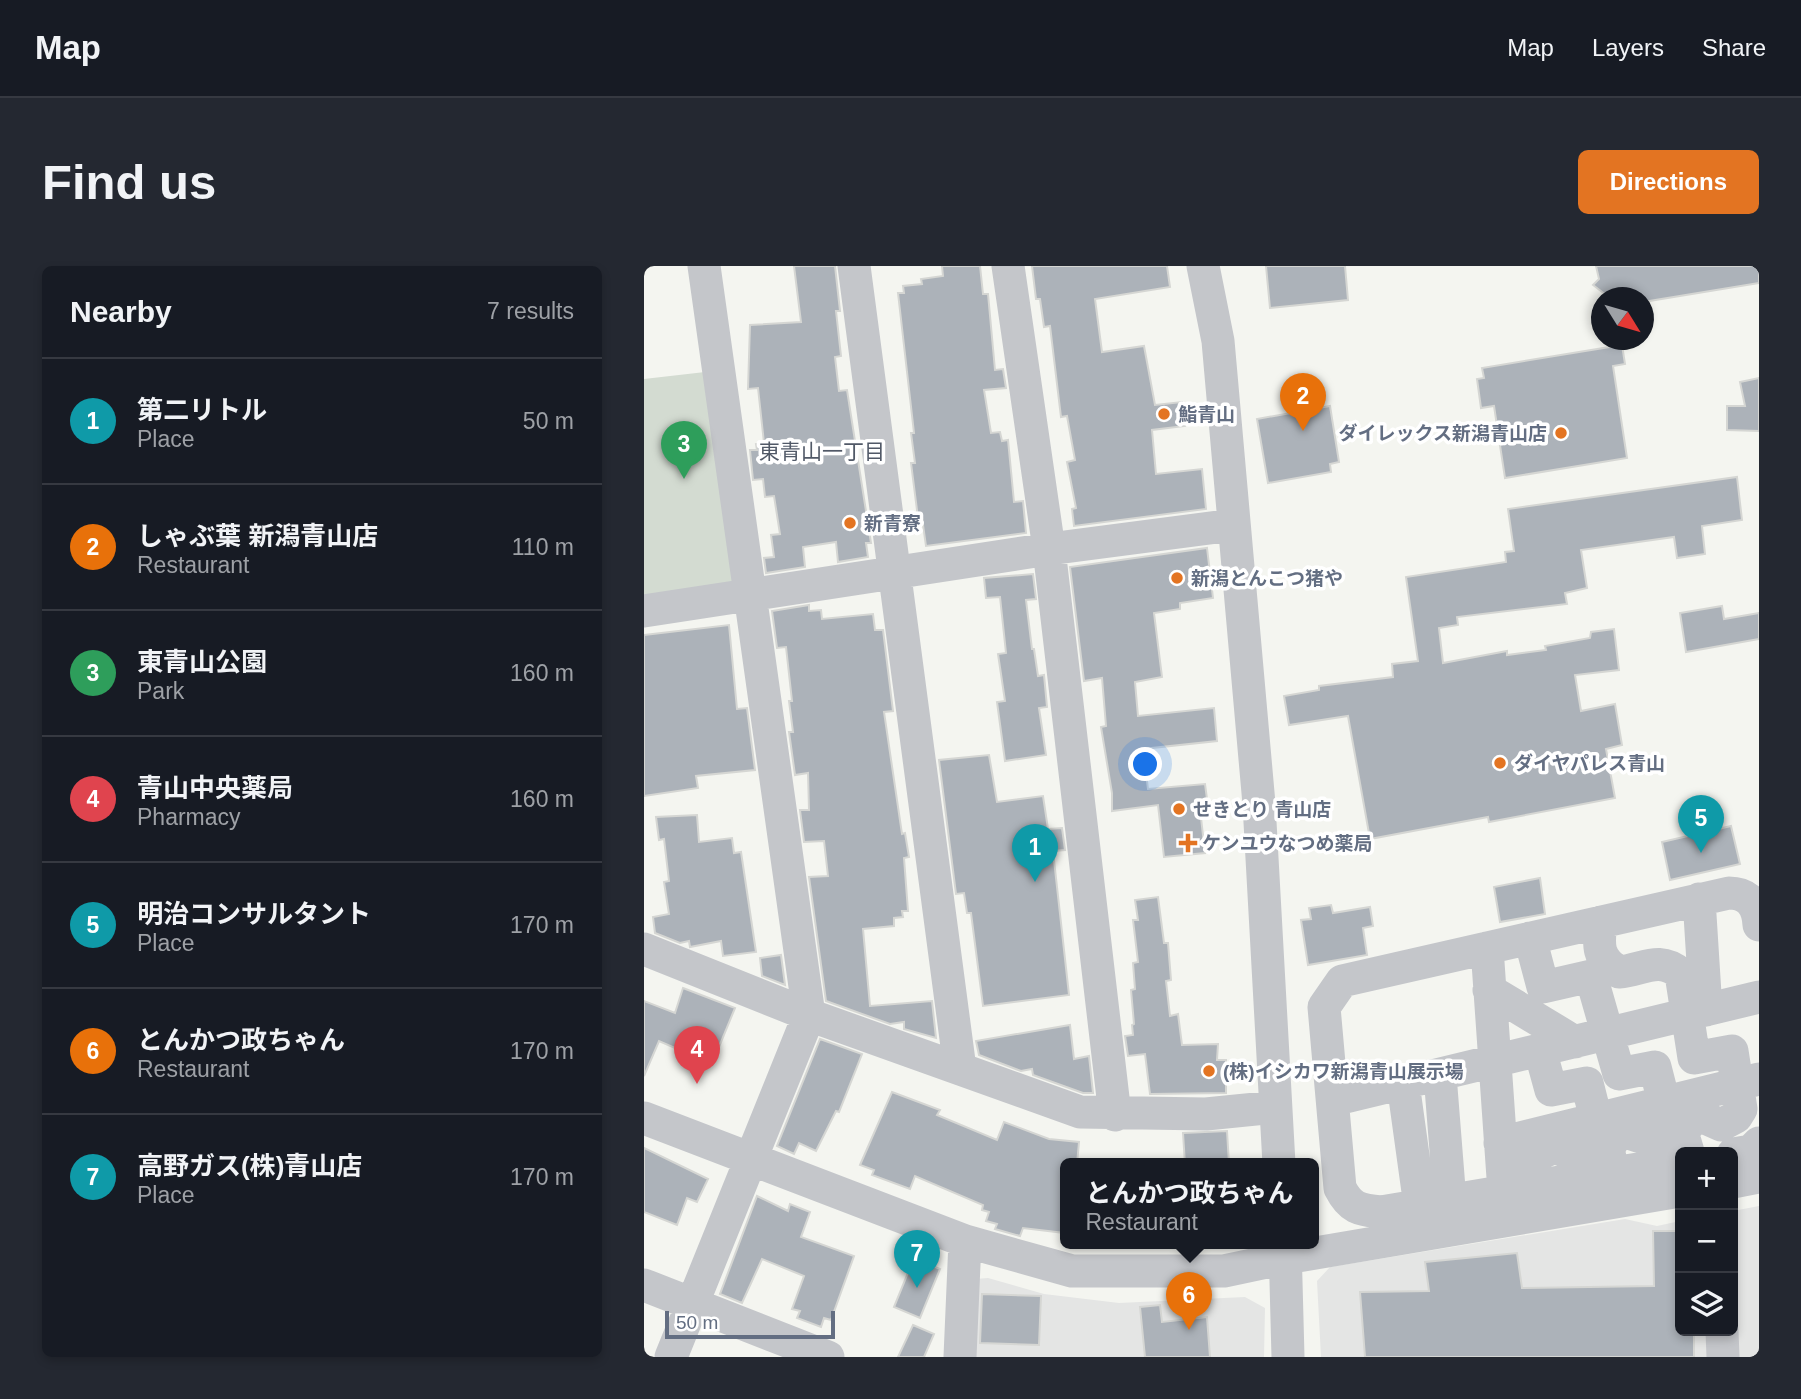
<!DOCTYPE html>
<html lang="en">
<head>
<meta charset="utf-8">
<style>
  body { margin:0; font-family:Helvetica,"Noto Sans JP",sans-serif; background:#242831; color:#f1f3f6 }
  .controls { position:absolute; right:21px; bottom:21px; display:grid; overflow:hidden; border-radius:10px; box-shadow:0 4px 10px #0003 }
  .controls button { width:63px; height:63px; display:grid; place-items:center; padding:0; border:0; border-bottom:2px solid #363941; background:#171b24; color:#f1f3f6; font:35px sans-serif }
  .compass { position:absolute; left:947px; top:21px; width:63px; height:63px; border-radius:50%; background:#171b24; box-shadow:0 4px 10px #0003; rotate:127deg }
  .scale { position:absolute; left:21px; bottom:18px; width:170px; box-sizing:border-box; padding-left:7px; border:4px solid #636e82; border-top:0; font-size:19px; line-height:24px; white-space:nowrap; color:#636e82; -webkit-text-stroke:5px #fff; paint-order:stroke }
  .you { position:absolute; left:502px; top:499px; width:24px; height:24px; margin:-18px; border:5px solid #fff; border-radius:50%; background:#1a73e8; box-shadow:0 0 0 10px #1a73e833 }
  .badge { display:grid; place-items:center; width:46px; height:46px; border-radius:50%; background:#e37422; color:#fff; font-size:23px; font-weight:700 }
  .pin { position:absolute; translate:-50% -58px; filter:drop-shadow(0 2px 4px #0008) }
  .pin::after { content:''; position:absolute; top:37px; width:24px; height:21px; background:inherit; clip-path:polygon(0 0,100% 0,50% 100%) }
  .popup { position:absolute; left:416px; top:892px; width:259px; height:91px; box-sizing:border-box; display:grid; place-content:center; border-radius:10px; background:#171b24; filter:drop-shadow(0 2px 5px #0005); font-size:23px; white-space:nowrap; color:#9ea1a6 }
  .popup b { font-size:26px; color:#f1f3f6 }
  .popup::after { content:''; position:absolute; left:50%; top:100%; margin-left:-14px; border:14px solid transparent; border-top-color:#171b24 }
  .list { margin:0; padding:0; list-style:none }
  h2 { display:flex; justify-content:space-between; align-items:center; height:91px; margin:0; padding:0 28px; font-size:30px }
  h2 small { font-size:23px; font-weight:400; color:#9ea1a6 }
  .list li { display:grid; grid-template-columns:46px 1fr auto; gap:21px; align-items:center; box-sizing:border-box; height:126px; padding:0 28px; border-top:2px solid #363941 }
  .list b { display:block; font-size:26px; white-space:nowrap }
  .list p { margin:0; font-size:23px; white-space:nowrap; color:#9ea1a6 }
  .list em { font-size:23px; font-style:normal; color:#9ea1a6 }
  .icon { flex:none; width:38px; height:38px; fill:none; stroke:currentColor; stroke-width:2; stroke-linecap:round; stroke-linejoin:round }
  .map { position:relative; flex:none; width:1115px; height:1091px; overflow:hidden; border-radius:10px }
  header { display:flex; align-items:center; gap:42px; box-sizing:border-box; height:98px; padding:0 35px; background:#171b24; border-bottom:2px solid #363941 }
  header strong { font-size:33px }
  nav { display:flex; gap:38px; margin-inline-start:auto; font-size:24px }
  .intro { display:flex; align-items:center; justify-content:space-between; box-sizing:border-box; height:168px; padding:0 42px }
  h1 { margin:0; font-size:49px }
  .button { padding:18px 32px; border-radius:10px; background:#e37422; color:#fff; font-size:24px; font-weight:700 }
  main { display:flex; gap:42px; padding:0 42px }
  aside { flex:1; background:#171b24; border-radius:10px; box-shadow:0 4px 10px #0003 }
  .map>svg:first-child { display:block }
  .built { fill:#e4e5e4 }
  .green { fill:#d3dbd1 }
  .building { fill:#acb2b9; stroke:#d5d6d3; stroke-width:2 }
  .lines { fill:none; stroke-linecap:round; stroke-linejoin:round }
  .minor { stroke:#c4c6ca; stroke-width:33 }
  .poi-dot { fill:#e37422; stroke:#fff; stroke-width:2.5 }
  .labels { text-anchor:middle; stroke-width:7; stroke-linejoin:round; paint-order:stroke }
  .poi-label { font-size:19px; font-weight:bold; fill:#636e82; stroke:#fff; text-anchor:start }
  .neighbourhood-label { font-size:21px; fill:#515967; stroke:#fff }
</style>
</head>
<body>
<header>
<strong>Map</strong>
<nav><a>Map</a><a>Layers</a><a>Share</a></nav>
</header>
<div class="intro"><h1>Find us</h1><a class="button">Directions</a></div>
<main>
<aside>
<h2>Nearby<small>7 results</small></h2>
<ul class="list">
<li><span class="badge" style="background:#0f9aa8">1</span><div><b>第二リトル</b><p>Place</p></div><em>50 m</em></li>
<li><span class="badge" style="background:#e8710a">2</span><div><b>しゃぶ葉 新潟青山店</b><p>Restaurant</p></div><em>110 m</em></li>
<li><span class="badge" style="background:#2e9e5b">3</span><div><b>東青山公園</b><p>Park</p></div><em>160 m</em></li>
<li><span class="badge" style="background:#e0444e">4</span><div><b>青山中央薬局</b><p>Pharmacy</p></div><em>160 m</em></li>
<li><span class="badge" style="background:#0f9aa8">5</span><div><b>明治コンサルタント</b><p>Place</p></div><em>170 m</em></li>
<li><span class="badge" style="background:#e8710a">6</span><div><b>とんかつ政ちゃん</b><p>Restaurant</p></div><em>170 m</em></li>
<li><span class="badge" style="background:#0f9aa8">7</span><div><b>高野ガス(株)青山店</b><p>Place</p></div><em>170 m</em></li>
</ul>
</aside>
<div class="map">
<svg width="1115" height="1091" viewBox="0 0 1115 1091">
  <rect width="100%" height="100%" fill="#f4f5f0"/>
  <path class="built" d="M1115,940v151h-438l-4,-76 13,-14 295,-48 32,7 23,-5v110h53v-120z
    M344,1012l56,16 75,9 126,-6 20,11 -1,49h-299l10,-78z"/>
  <path class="green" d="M61,106l31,206 -8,14 -84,14v-227z"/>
  <path class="building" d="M150,0h41l5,45h-4l5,45 -6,1 4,34 8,-1 24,153h-5l2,14 -30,5 -2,-20 -33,5 2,20 -39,6 -2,-15 10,-1 -3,-22 9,-1 -6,-38 -9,1 -2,-18 -10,1 -3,-30h7l-1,-6 8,-1 -6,-55 -10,1 2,-64 51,-3z
    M298,0h38l3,28h5l7,76 8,-1 3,19 -22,2 7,43 9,-1 2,9 6,-1 6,62 9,-1 3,32 -100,13 -4,-28h-4l-7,-55h4l-4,-30h3l-16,-140h6l-1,-7 19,-2 -1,-5 22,-3z
    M388,0h135l3,21 -75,12 7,53 42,-6 11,59 27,-3 3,24 -33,4 4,44 46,-5 4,40 -132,17 -2,-17 4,-1 -9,-46 8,-2 -8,-44 -6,1 -11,-91 -6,1 -4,-28h-4z
    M622,0h79l3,34 -78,8z
    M952,0h163v17l-116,19v-4h-33l-17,-13 6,-6z
    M978,79l3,19 -12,2 14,92 -122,20 -11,-72 -13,2 -4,-29 7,-1 -2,-10z
    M1115,112v53l-32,-1v-24h18l-5,-24z
    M686,140l9,56 -9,2 1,8 -63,11 -11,-64z
    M1093,211l5,43 -40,6 3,28 -28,4 -3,-21 -93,13 6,38 -22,5 2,11 -110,13 1,8 -19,3 4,35 64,-12v4l39,-5 -1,-4 45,-8 1,-6 23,-3 5,41 -44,5 6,36 34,-7 7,41 -16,4 9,49 -126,24 -1,-5 -118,22 -22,-123 -59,9 -5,-29 35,-6v-4l74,-9 -1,-13 26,-3 -12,-84 100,-15 -1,-10 9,-1 -6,-42z
    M563,282l6,50 -33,5v6l-26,4 8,64 -27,5 3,34 76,-8 3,33 -74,8 5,40 57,-5 2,15 -8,1 6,53 -41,4 -6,-52 -46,6v-18l-11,-66 5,-1 -4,-48 -18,3 -14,-114z
    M389,308l3,25 -10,1 6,49h2l4,27 6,-1 3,32 -8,1 7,47 -41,6 -8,-59 8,-1 -7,-47 8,-1 -6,-56 -14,1 -2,-20z
    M165,339v6l12,-1 1,9 51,-5 2,16h8l10,81 -9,1 18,122 3,-1 4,24 -5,1 4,53h-6l1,6 -9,1v8l-31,3 7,77 62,-5 4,37 -32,-9v-7l-14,2 -64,-23 -17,-124 19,-1 -4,-35 -20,1 -4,-32h9l-1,-37 -13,2 -6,-43h4l-4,-31h3l-6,-54 -9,1 -5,-37z
    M1078,340l2,13 35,-6v26l-73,13 -6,-39z
    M85,359l8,84 10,-1 8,62 -59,6 2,12 -54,8v-161z
    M345,489l8,47 46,-6 5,33 14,-1 3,22 -12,1 16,144 -86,11 -12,-93h-4l-3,-20 -8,1 -17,-134z
    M53,549l2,27 33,-4 2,15 7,-1 15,100 -33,4 -2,-15 -31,6 -1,-6 -9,2 -25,-10 -2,-16 16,-3 -5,-32 5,-1 -5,-42 -5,1 -3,-23z
    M1087,560l9,38 -70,16 -8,-38z
    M896,612l5,36 -45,8 -6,-35z
    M514,631l6,46h4l3,37 -5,1 4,35 8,-2 4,31 36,-1 -1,16h9v33l-76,1 -5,-40 -17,2 -3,-20 8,-1 -1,-10 2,-1 -3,-34 4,-1 -2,-26 5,-1 -5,-42h5l-3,-20z
    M687,639l2,8 37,-6 3,19 -10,2 4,27 -59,10 -7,-45 10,-1 -2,-11z
    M137,689l4,30 -23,-9 -2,-18z
    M39,722l52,20 -23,56 -53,-23 -15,35v-75l31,12z
    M426,759l4,34 15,-3 4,37h-10l-50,-18 -1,-6 -11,2 -42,-16 -3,-14z
    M176,773l42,15 -23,58 -3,-1 -20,40 -17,-8 -5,11 -17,-8z
    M248,826l48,18 -3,5 60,25 7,-18 45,17 30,3 -2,22h-12v69l-42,-5 -3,8 -25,-7 2,-5 -11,-3 3,-9 -7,-2 1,-5 -68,-29 -5,13 -38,-14 2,-5 -14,-5z
    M583,865l2,33h-44l-2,-31z
    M0,882l64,31 -11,23 -10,-4 -10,27 -33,-13z
    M113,930l31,15 2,-7 20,8 -9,25 53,19 -23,64 -7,-2 -3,9 -24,-9 3,-7 -8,-2 12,-33 -42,-17 -20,44 -22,-9z
    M1009,965h27v100h14v26h-329l-5,-65 69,-1 -4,-29 92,-9 5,35 132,-2z
    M270,992l26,11 -20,49 -26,-11z
    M338,1028l59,2 -2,49 -59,-2z
    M516,1039l2,17 45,-5 3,40h-65l-5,-50z
    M269,1059l21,9 -10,23h-26z"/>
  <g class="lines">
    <path class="minor" d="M210,0l106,803
      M364,0l41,283 66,566
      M559,0l15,75 41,463 20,360
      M0,345l405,-62 184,-24
      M1055,633l7,111
      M957,656c-3,23 -4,37 18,50 24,-2 40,-17 62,2l13,84 38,-7 9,58 -5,8 -15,8 -18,-8 -14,4 -6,14 5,17
      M886,672l13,49 48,-11 28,98 36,-7 14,55 -2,8 -17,10 -24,-8 -11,4 -7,14 6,23
      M843,682l17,244
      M0,683l165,66 271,97 126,2 69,-7
      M845,724l86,52
      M796,809l10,126
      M759,817l17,123
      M689,834l426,-103
      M0,852l321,123 107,30h152l62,-13 394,-67
      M856,877l259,-64
      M1089,888l18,-3 8,-8
      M1036,896l-299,50c-22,-2 -31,-4 -41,-24l-16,-181 18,-26 387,-88c19,0 29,12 30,32
      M1089,916l26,-5
      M890,921l-2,-23 7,-10 16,-7c17,8 28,11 40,-5l1,-23 -9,-36 -36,7 -11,-40
      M641,978l3,113
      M0,1019l184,72
      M1078,1065l1,26
      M27,1091l138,-342 -105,-749
      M316,1091l5,-116"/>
  </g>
  <g class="poi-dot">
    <circle cx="520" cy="148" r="7"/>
    <circle cx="917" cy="167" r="7"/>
    <circle cx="206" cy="257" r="7"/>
    <circle cx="533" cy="312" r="7"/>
    <circle cx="856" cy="497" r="7"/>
    <circle cx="535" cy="543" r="7"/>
    <path d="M540.5 566.5h7v7h7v7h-7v7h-7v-7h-7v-7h7z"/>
    <circle cx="565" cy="805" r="7"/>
  </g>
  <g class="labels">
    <g class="poi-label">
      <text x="534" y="155">鮨青山</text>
      <text x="903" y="174" text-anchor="end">ダイレックス新潟青山店</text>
      <text x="220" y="264">新青寮</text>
      <text x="547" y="319">新潟とんこつ猪や</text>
      <text x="870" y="504">ダイヤパレス青山</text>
      <text x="549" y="550">せきとり 青山店</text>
      <text x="558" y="584">ケンユウなつめ薬局</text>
      <text x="579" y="812">(株)イシカワ新潟青山展示場</text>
    </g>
    <g class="neighbourhood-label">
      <text x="178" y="193">東青山一丁目</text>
    </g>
  </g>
</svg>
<div class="controls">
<button>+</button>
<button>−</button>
<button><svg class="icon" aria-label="layers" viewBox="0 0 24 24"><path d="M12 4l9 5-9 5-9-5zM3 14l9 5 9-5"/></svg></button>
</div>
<svg class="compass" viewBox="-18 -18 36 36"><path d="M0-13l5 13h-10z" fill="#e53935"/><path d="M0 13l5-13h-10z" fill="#9ea1a6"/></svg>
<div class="scale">50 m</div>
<div class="you"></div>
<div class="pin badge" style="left:391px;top:616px;background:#0f9aa8">1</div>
<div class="pin badge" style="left:659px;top:165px;background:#e8710a">2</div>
<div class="pin badge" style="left:40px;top:213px;background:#2e9e5b">3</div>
<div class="pin badge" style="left:53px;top:818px;background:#e0444e">4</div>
<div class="pin badge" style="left:1057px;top:587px;background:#0f9aa8">5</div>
<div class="pin badge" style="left:545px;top:1064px;background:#e8710a">6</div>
<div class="popup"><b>とんかつ政ちゃん</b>Restaurant</div>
<div class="pin badge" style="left:273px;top:1022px;background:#0f9aa8">7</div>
</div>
</main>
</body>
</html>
